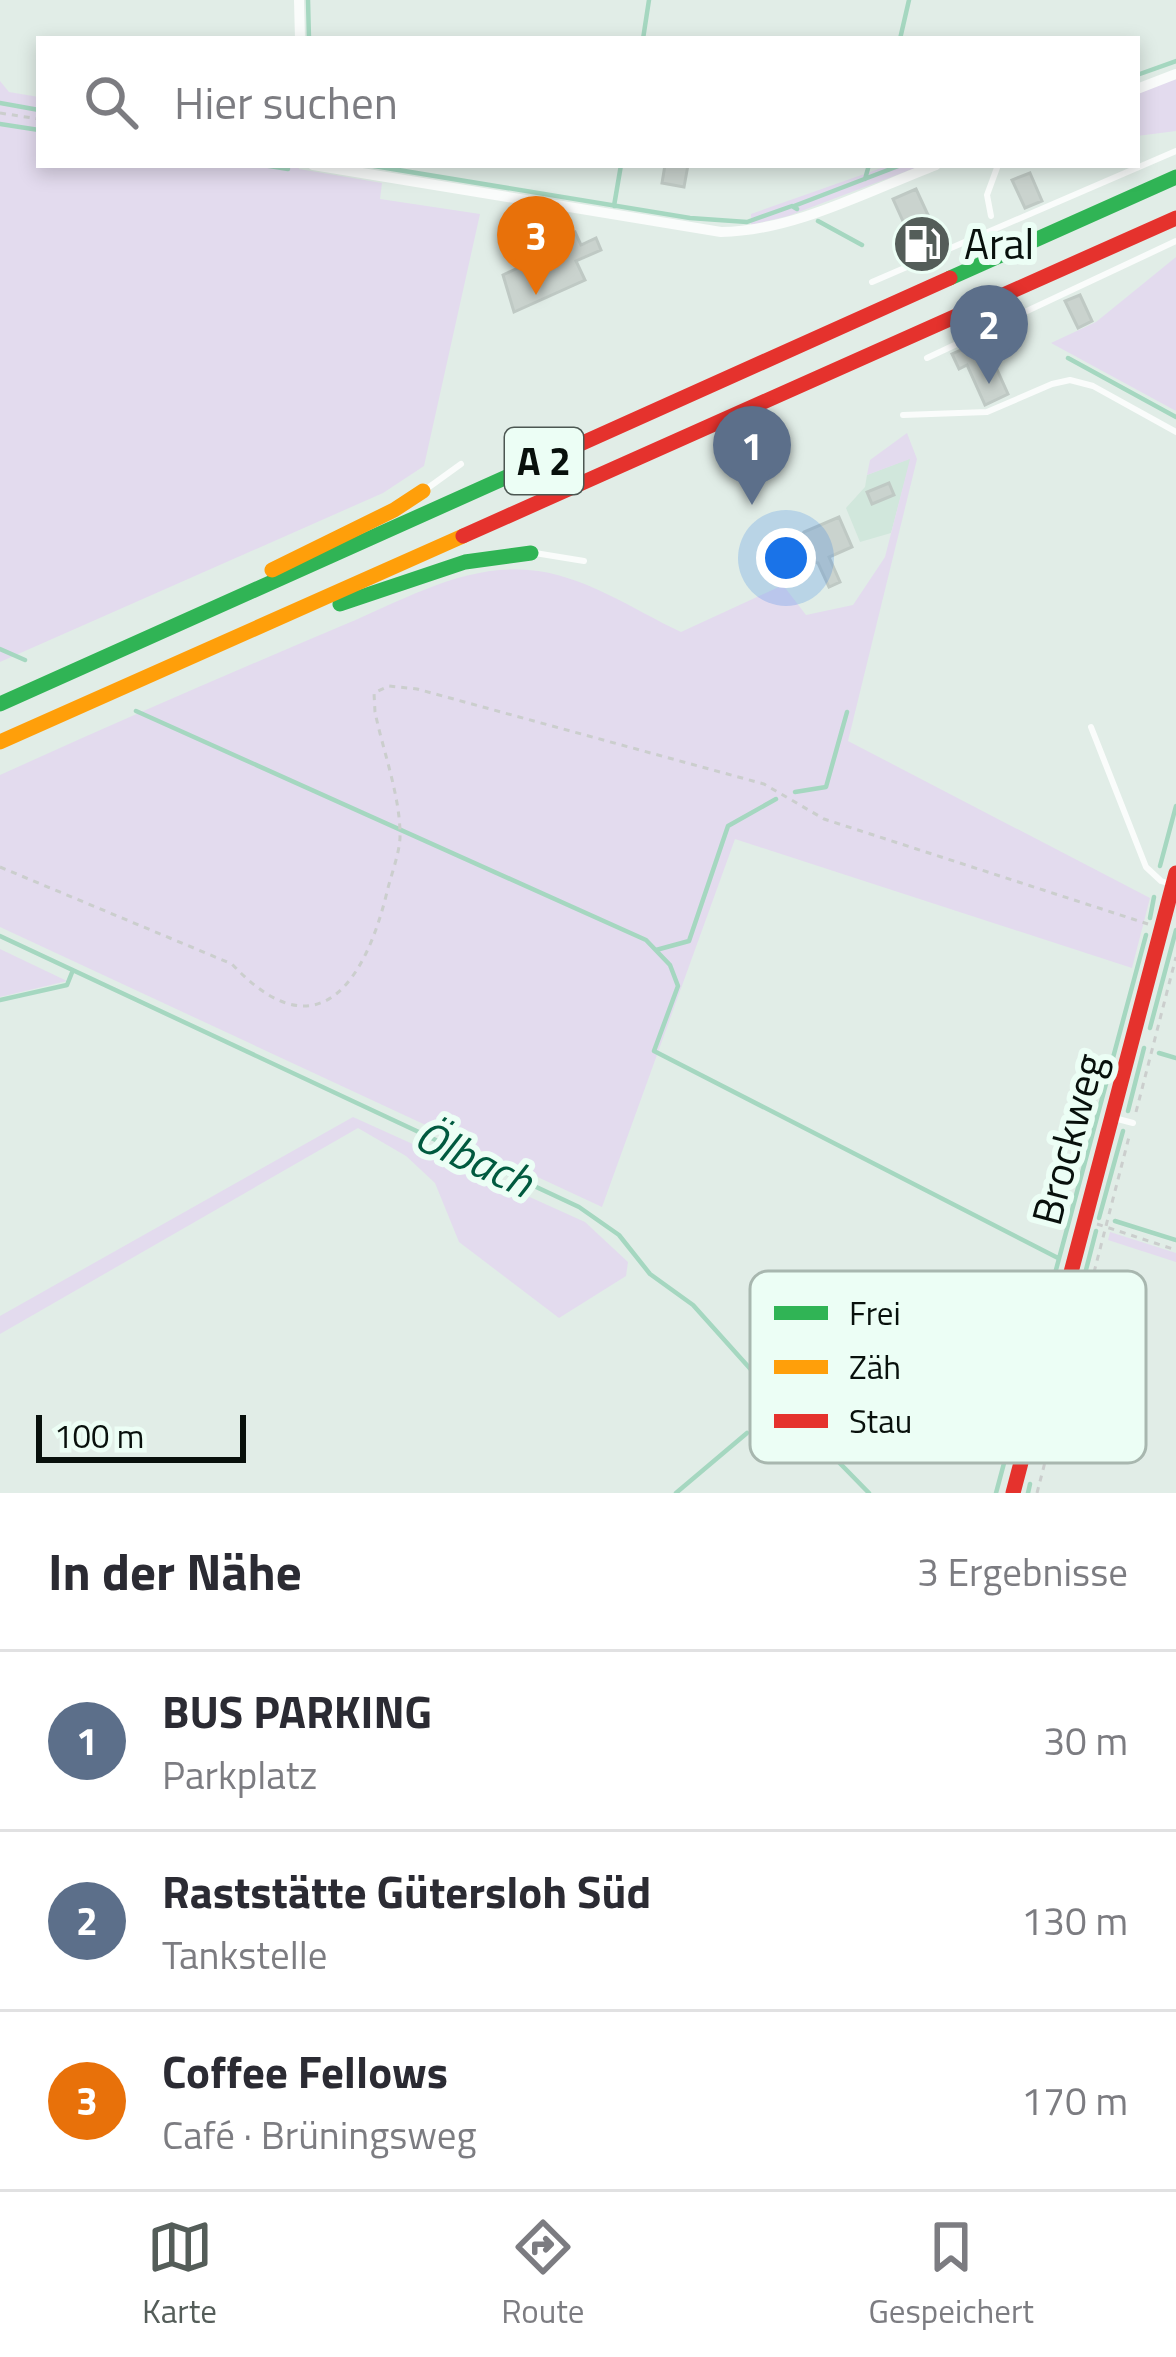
<!DOCTYPE html>
<html lang="de">
<head>
<meta charset="utf-8">
<style>
  body { margin:0; font-family:"Titillium Web",sans-serif; background:#f2f2f3; color:#2b2b33 }
  .scale { position:absolute; left:36px; bottom:30px; width:210px; box-sizing:border-box; padding-left:12px; border:6px solid #08100c; border-top:0; font-size:33px; line-height:42px; white-space:nowrap; color:#08100c; -webkit-text-stroke:9px #ecfef5; paint-order:stroke }
  .you { position:absolute; left:786px; top:558px; width:42px; height:42px; margin:-30px; border:9px solid #fff; border-radius:50%; background:#1a73e8; box-shadow:0 0 0 18px #1a73e833 }
  .badge { display:grid; place-items:center; width:78px; height:78px; border-radius:50%; background:#545d59; color:#fff; font-size:39px; font-weight:700 }
  .pin { position:absolute; translate:-50% -99px; filter:drop-shadow(0 3px 6px #0008) }
  .pin::after { content:''; position:absolute; top:63px; width:42px; height:36px; background:inherit; clip-path:polygon(0 0,100% 0,50% 100%) }
  .list { margin:0; padding:0; list-style:none }
  h2 { display:flex; justify-content:space-between; align-items:center; height:156px; margin:0; padding:0 48px; font-size:51px }
  h2 small { font-size:39px; font-weight:400; color:#7c7c81 }
  .list li { display:grid; grid-template-columns:78px 1fr auto; gap:36px; align-items:center; box-sizing:border-box; height:180px; padding:0 48px; border-top:3px solid #e1e1e2 }
  .list b { display:block; font-size:45px; white-space:nowrap }
  .list p { margin:0; font-size:39px; white-space:nowrap; color:#7c7c81 }
  .list em { font-size:39px; font-style:normal; color:#7c7c81 }
  .icon { flex:none; width:66px; height:66px; fill:none; stroke:currentColor; stroke-width:2; stroke-linecap:round; stroke-linejoin:round }
  .map { position:relative; flex:none; width:1176px; height:1493px; overflow:hidden }
  .search { position:absolute; background:#fff; box-shadow:0 6px 18px #0003; left:36px; right:36px; top:36px; height:132px; display:flex; align-items:center; gap:30px; box-sizing:border-box; padding:0 42px; border-radius:0px; color:#7c7c81; font-size:45px }
  .sheet { height:696px; background:#fff }
  nav { display:flex; justify-content:space-around; align-items:center; box-sizing:border-box; height:168px; border-top:3px solid #e1e1e2; background:#fff; font-size:33px; color:#7c7c81 }
  nav a { display:grid; justify-items:center; gap:6px }
  nav .on { color:#545d59 }
  .map>svg:first-child { display:block }
  .built { fill:#d1e7dc }
  .green { fill:#e3dbee }
  .lines { fill:none; stroke-linecap:round; stroke-linejoin:round }
  .stream { stroke:#a5d7c0; stroke-width:4.5 }
  .building { fill:#cad3ce; stroke:#bfc9c4; stroke-width:3 }
  .path { stroke:#cbcecd; stroke-width:3; stroke-dasharray:6 6; stroke-linecap:butt }
  .lane { stroke:#fafcfb; stroke-width:6 }
  .street { stroke:#fafcfb; stroke-width:10 }
  .fast { stroke:#30b455; stroke-width:15 }
  .slow { stroke:#ff9f0a; stroke-width:15 }
  .jam { stroke:#e5322d; stroke-width:15 }
  .labels { text-anchor:middle; stroke-width:12; stroke-linejoin:round; paint-order:stroke }
  .shield { fill:#ecfef5; stroke:#4c5752; stroke-width:3 }
  .shield-label { font-size:39px; font-weight:bold; fill:#08100c }
  .poi-label { font-size:42px; fill:#08100c; stroke:#ecfef5; text-anchor:start }
  .street-label { font-size:42px; fill:#08100c; stroke:#ecfef5 }
  .water-label { font-size:45px; font-style:italic; fill:#005a3f; stroke:#ecfef5 }
  .key { fill:#ecfef5; stroke:#a8b7af; stroke-width:3 }
  .key-label { font-size:33px; fill:#08100c }
</style>
</head>
<body>
<div class="map">
<svg width="1176" height="1493" viewBox="0 0 1176 1493">
  <rect width="100%" height="100%" fill="#e1ede7"/>
  <path class="built" d="M911,458l-20,75 -31,9 -14,-34 19,-21 2,-12z"/>
  <path class="green" d="M1176,79v52l-39,5v-42z
    M0,81l9,11 30,5v68h259l1,4 83,14 -2,16 100,15 -56,252 -41,27 -383,169z
    M890,165h33l-135,51 -37,9v-11z
    M1176,257v154l-125,-68 45,-21z
    M907,433l10,26 -69,282 302,157 -18,70 -397,-129 -133,368 -602,-280v-152c115,-52 230,-102 346,-151 57,-24 118,-60 182,-54 55,4 104,39 153,62l102,-47 23,30 47,-10 32,-48 25,-98 -43,16 3,-15z
    M0,949l67,32 -67,16z
    M353,1117l232,105 43,40 -2,14 -67,42 -100,-76 -24,-59 -29,-27 -48,-28 -358,206v-18z
    M1110,1232l66,21v9l-68,-22z"/>
  <g class="lines">
    <path class="stream" d="M308,0l1,39
      M643,39l6,-39
      M900,39l9,-39
      M1137,75l39,-14
      M0,103l39,7
      M0,124l39,6
      M263,165l25,4
      M368,165l322,53 57,4 45,-16 5,3
      M865,179l4,-14
      M614,206l7,-41
      M794,206l107,-41
      M818,221l44,24
      M1068,358l108,59
      M0,649l25,11
      M136,711l510,229 24,25 8,21 -24,65 404,207
      M795,792l31,-5 21,-75
      M1160,866l16,-60
      M1150,918l4,-21
      M0,936l579,271 40,28 31,39 43,31 88,98 88,90
      M656,950l33,-9 39,-115 48,-27
      M0,1000l67,-15 6,-15
      M1150,1028l26,-98
      M1159,1053l17,5
      M1128,1111l16,-63
      M1099,1218l24,-87
      M1115,1221l61,19
      M1038,1456l58,-225
      M676,1493l71,-60
      M996,1493l150,-558
      M1028,1493l2,-9"/>
  </g>
  <path class="building" d="M665,165h23l-4,22 -22,-4z
    M1030,173l12,28 -17,7 -13,-28z
    M916,189l18,39 8,-3 7,16 -47,20 -7,-15 16,-7 -18,-40z
    M539,224l16,18 20,-10 6,13 15,-7 5,12 -25,11 9,19 -71,32 -11,-37 21,-10 -3,-8 7,-3 -9,-20z
    M1080,295l12,26 -14,7 -13,-27z
    M999,333l6,14 -15,7 18,40 -23,11 -18,-40 -8,4 -7,-15z
    M889,483l5,12 -22,9 -5,-12z
    M839,517l13,30 -23,10 11,25 -11,5 -11,-24 -15,-2 -10,-14 11,-15z"/>
  <g class="lines">
    <path class="path" d="M0,113l39,6
      M0,867l232,97c85,91 133,19 155,-72 4,-17 12,-37 13,-54 1,-40 -17,-87 -25,-126l-1,-19 15,-7 28,3 347,95 60,35 324,105
      M1136,1112l40,-155
      M1097,1224l79,26
      M1037,1493l93,-360"/>
    <path class="lane" d="M991,216l-4,-21 11,-30
      M872,282l304,-131
      M927,358l249,-117
      M903,415l84,-3 65,-28 18,-4 23,6 83,46
      M425,490l36,-26
      M535,553l49,8
      M1091,727l55,140 15,14 10,3
      M1114,1118l19,5"/>
    <path class="street" d="M299,0l1,39
      M1137,89l39,-15
      M313,165l408,67c73,-1 147,-41 215,-67"/>
    <path class="fast" d="M950,278l226,-101
      M340,604l125,-42 66,-9
      M0,704l538,-241"/>
    <path class="slow" d="M272,570l122,-60 29,-19
      M0,742l463,-206"/>
    <path class="jam" d="M538,463l412,-185
      M463,536l713,-318
      M1013,1493l163,-620"/>
  </g>
  <defs>
    <symbol id="fuel-disc" viewBox="-11 -11 22 22"><circle r="9.5" fill="#545d59" stroke="#ecfef5"/><path d="M-5.5-6h7V0h2V4h1.3V-2.5L3-4.5l.8-.8L6-3V5H2.5V1h-1V6h-7ZM-4.2-4.7v3.2H.2V-4.7Z" fill="#fff"/></symbol>
  </defs>
  <g fill-rule="evenodd">
    <use href="#fuel-disc" x="889" y="211" width="66" height="66"/>
  </g>
  <g class="labels">
    <rect class="shield" x="505" y="428" width="78" height="66" rx="9"/>
    <g class="shield-label">
      <text x="544" y="475">A 2</text>
    </g>
    <g class="poi-label">
      <text x="964" y="259">Aral</text>
    </g>
    <g class="street-label">
      <text transform="translate(1068 1139) rotate(-75)" y="15">Brockweg</text>
    </g>
    <g class="water-label">
      <text transform="translate(474 1158) rotate(25)" y="16">Ölbach</text>
    </g>
  </g>
  <rect x="750" y="1271" width="396" height="192" rx="18" class="key"/>
  <rect x="774" y="1306" width="54" height="14" fill="#30b455"/>
  <rect x="774" y="1360" width="54" height="14" fill="#ff9f0a"/>
  <rect x="774" y="1414" width="54" height="14" fill="#e5322d"/>
  <g class="key-label">
    <text x="849" y="1325">Frei</text>
    <text x="849" y="1379">Zäh</text>
    <text x="849" y="1433">Stau</text>
  </g>
</svg>
<div class="scale">100 m</div>
<div class="you"></div>
<div class="pin badge" style="left:752px;top:505px;background:#5c6f8a">1</div>
<div class="pin badge" style="left:989px;top:384px;background:#5c6f8a">2</div>
<div class="pin badge" style="left:536px;top:295px;background:#e8710a">3</div>
<div class="search"><svg class="icon" aria-label="search" viewBox="0 0 24 24"><circle cx="10" cy="10" r="6"/><path d="M15 15l6 6"/></svg>Hier suchen</div>
</div>
<section class="sheet">
<h2>In der Nähe<small>3 Ergebnisse</small></h2>
<ul class="list">
<li><span class="badge" style="background:#5c6f8a">1</span><div><b>BUS PARKING</b><p>Parkplatz</p></div><em>30 m</em></li>
<li><span class="badge" style="background:#5c6f8a">2</span><div><b>Raststätte Gütersloh Süd</b><p>Tankstelle</p></div><em>130 m</em></li>
<li><span class="badge" style="background:#e8710a">3</span><div><b>Coffee Fellows</b><p>Café · Brüningsweg</p></div><em>170 m</em></li>
</ul>
</section>
<nav>
<a class="on"><svg class="icon" aria-label="map" viewBox="0 0 24 24"><path d="M3 6l6-2 6 2 6-2v14l-6 2-6-2-6 2zM9 4v14M15 6v14"/></svg>Karte</a>
<a><svg class="icon" aria-label="directions" viewBox="0 0 24 24"><path d="M12 3l9 9-9 9-9-9zM9 14v-3h6M13 9l2 2-2 2"/></svg>Route</a>
<a><svg class="icon" aria-label="saved" viewBox="0 0 24 24"><path d="M7 4h10v16l-5-4-5 4z"/></svg>Gespeichert</a>
</nav>
</body>
</html>
